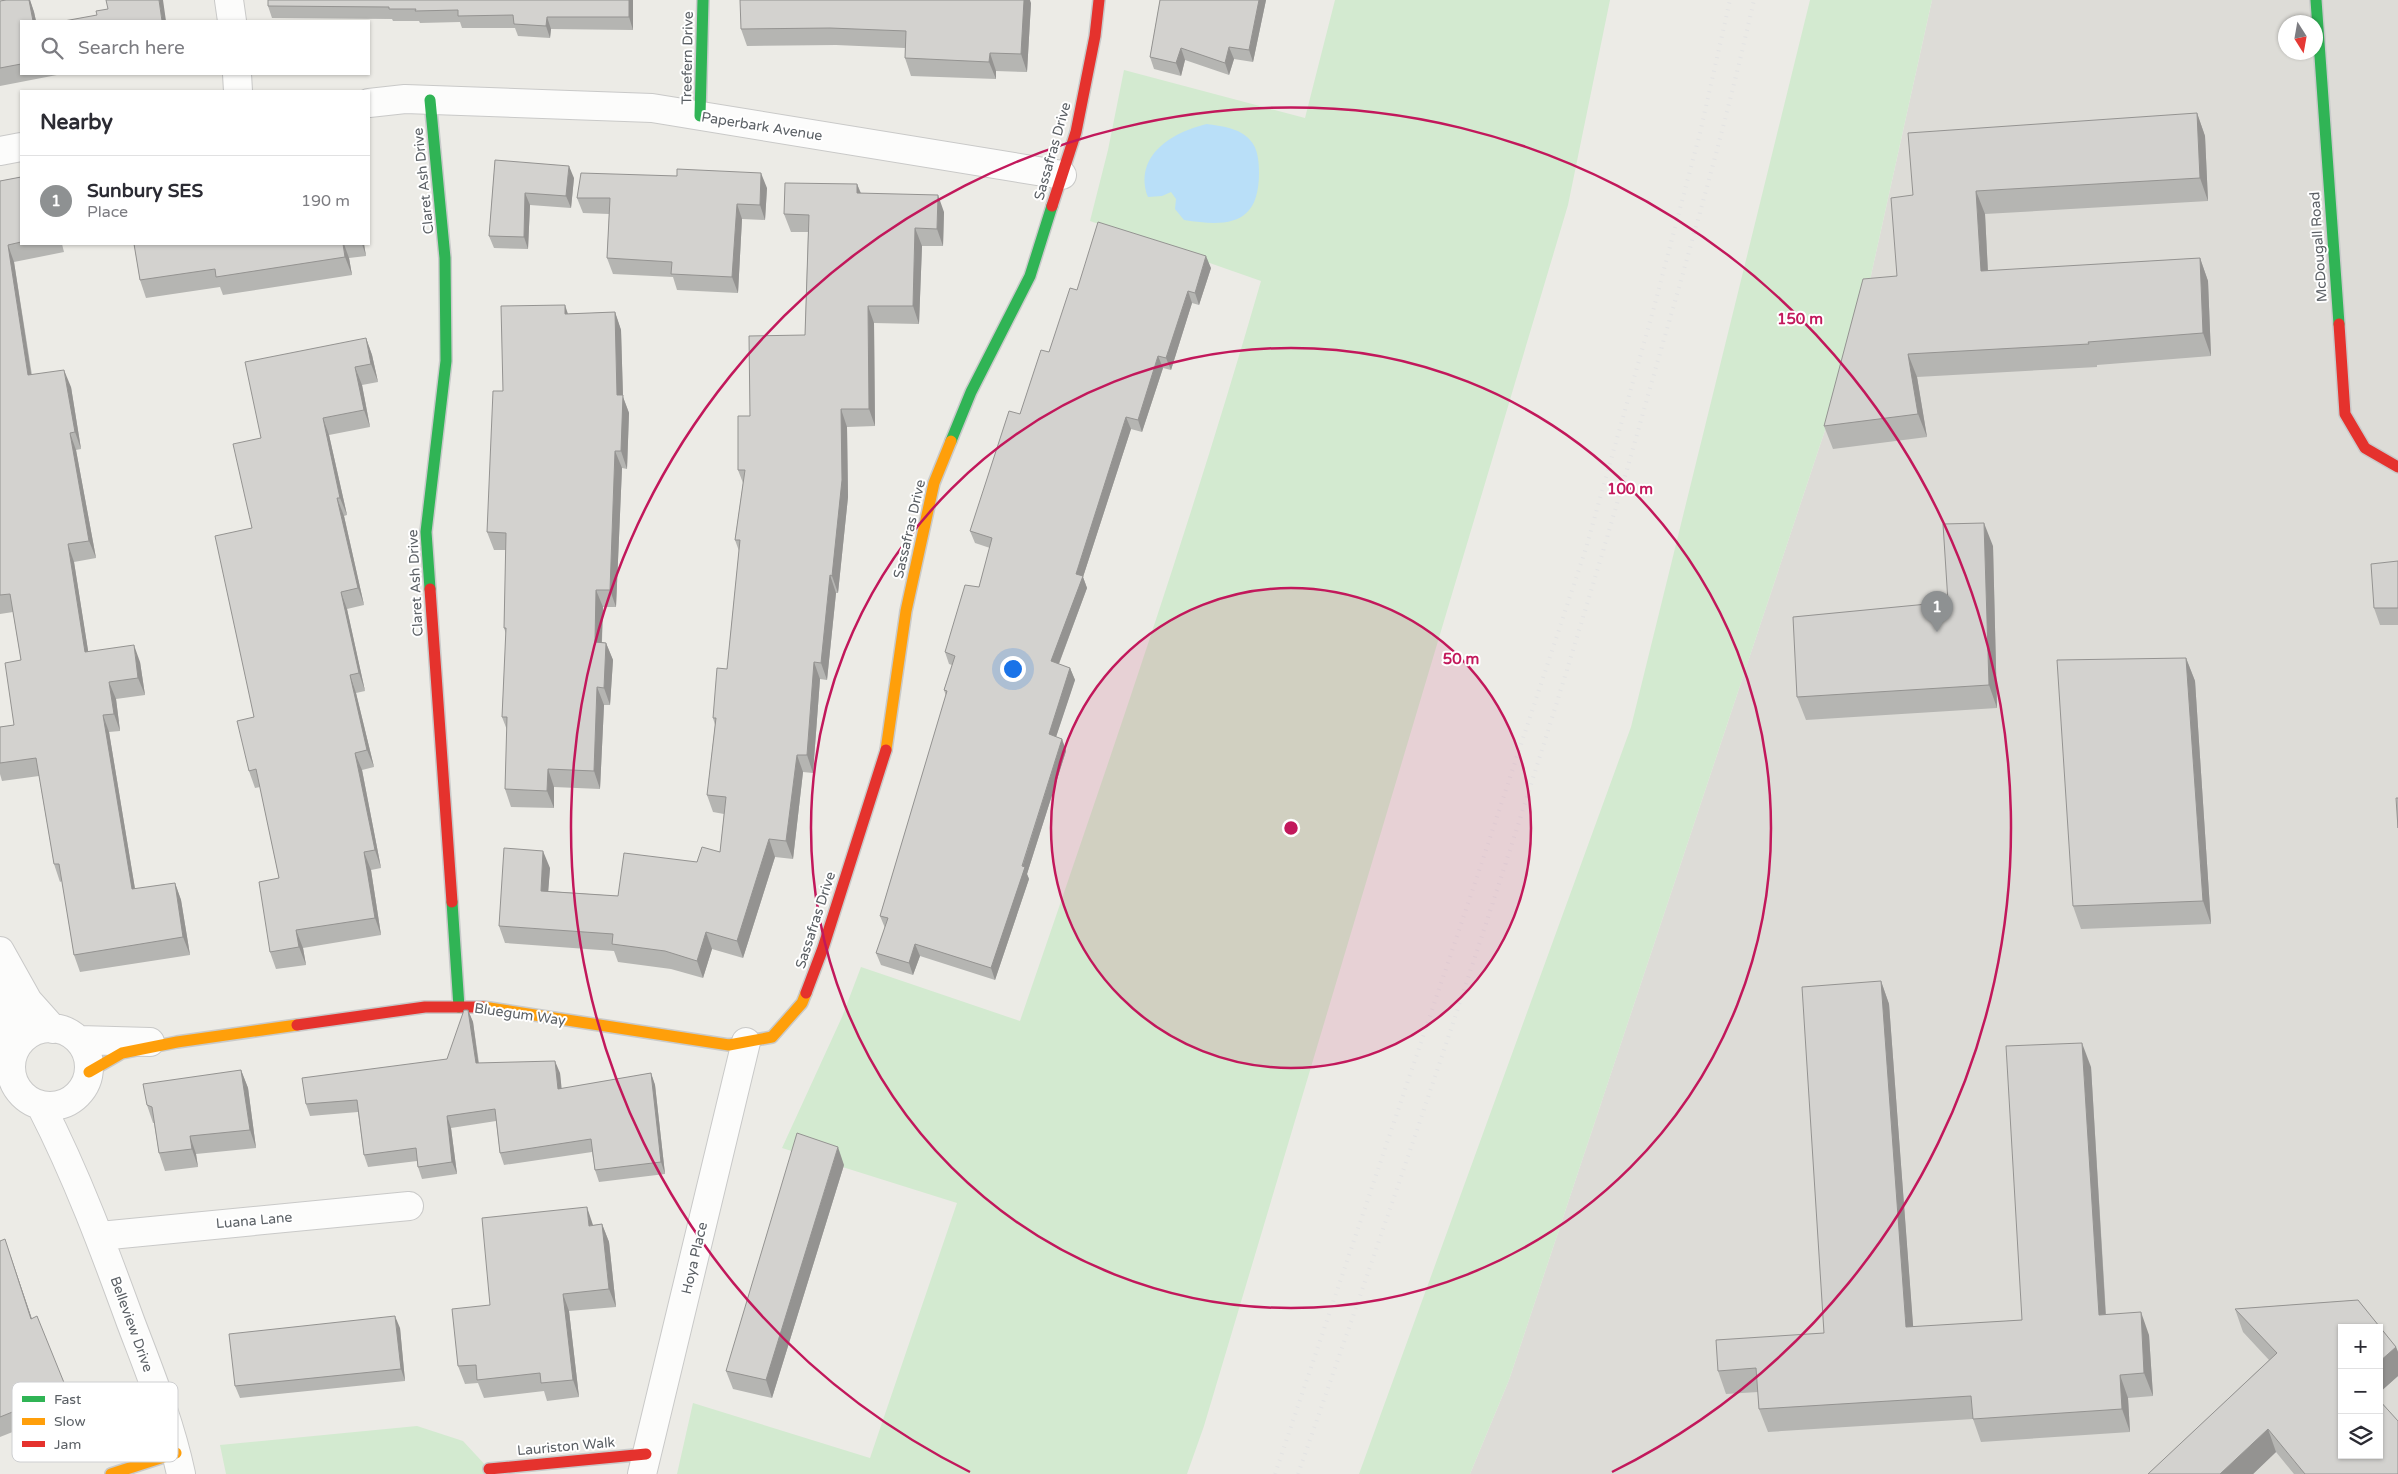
<!DOCTYPE html>
<html lang="en">
<head>
<meta charset="utf-8">
<style>
  body { margin:0; font-family:"Varela Round",sans-serif; background:#f2f2f3; color:#2b2b33 }
  .controls { position:absolute; right:15px; bottom:15px; display:grid; overflow:hidden; border-radius:0px; box-shadow:0 1px 4px #0004 }
  .controls button { width:45px; height:45px; display:grid; place-items:center; padding:0; border:0; border-bottom:1px solid #e1e1e2; background:#fff; color:#2b2b33; font:25px sans-serif }
  .compass { position:absolute; left:2278px; top:15px; width:45px; height:45px; border-radius:50%; background:#fff; box-shadow:0 1px 4px #0004; rotate:169deg }
  .you { position:absolute; left:1012px; top:668px; width:18px; height:18px; margin:-12px; border:4px solid #fff; border-radius:50%; background:#1a73e8; box-shadow:0 0 0 8px #1a73e833 }
  .badge { display:grid; place-items:center; width:32px; height:32px; border-radius:50%; background:#8e9192; color:#fff; font-size:16px; font-weight:700 }
  .pin { position:absolute; translate:-50% -41px; filter:drop-shadow(0 1px 2px #0008) }
  .pin::after { content:''; position:absolute; top:26px; width:18px; height:15px; background:inherit; clip-path:polygon(0 0,100% 0,50% 100%) }
  .list { margin:0; padding:0; list-style:none }
  h2 { display:flex; justify-content:space-between; align-items:center; height:65px; margin:0; padding:0 20px; font-size:21px }
  h2 small { font-size:16px; font-weight:400; color:#7c7c81 }
  .list li { display:grid; grid-template-columns:32px 1fr auto; gap:15px; align-items:center; box-sizing:border-box; height:90px; padding:0 20px; border-top:1px solid #e1e1e2 }
  .list b { display:block; font-size:19px; white-space:nowrap }
  .list p { margin:0; font-size:16px; white-space:nowrap; color:#7c7c81 }
  .list em { font-size:16px; font-style:normal; color:#7c7c81 }
  .icon { flex:none; width:28px; height:28px; fill:none; stroke:currentColor; stroke-width:2; stroke-linecap:round; stroke-linejoin:round }
  .map { position:relative; flex:none; width:2398px; height:1474px; overflow:hidden }
  .search { position:absolute; background:#fff; box-shadow:0 1px 4px #0004; left:20px; top:20px; width:350px; height:55px; display:flex; align-items:center; gap:12px; box-sizing:border-box; padding:0 18px; border-radius:0px; color:#7c7c81; font-size:19px }
  .panel { position:absolute; background:#fff; box-shadow:0 1px 4px #0004; left:20px; top:90px; width:350px; height:155px; border-radius:0px }
  .map>svg:first-child { display:block }
  .industrial { fill:#dddcd7; fill-rule:evenodd }
  .green { fill:#d3ead0 }
  .water { fill:#b9dff8 }
  .lines { fill:none; stroke-linecap:round; stroke-linejoin:round }
  .street-casing { stroke:#c9c9c8; stroke-width:30 }
  .fast-casing { stroke:#c9caca; stroke-width:14 }
  .slow-casing { stroke:#c9caca; stroke-width:14 }
  .jam-casing { stroke:#c9caca; stroke-width:14 }
  .street { stroke:#fcfcfb; stroke-width:28 }
  .fast { stroke:#30b455; stroke-width:11 }
  .slow { stroke:#ff9f0a; stroke-width:11 }
  .jam { stroke:#e5322d; stroke-width:11 }
  .rail { stroke:#e3e3e3; stroke-width:4; stroke-dasharray:1 6; stroke-linecap:butt }
  .wall { fill:#b5b5b2 }
  .shaded-wall { fill:#949391 }
  .building { fill:#d3d2cf; stroke:#949391 }
  .ring { fill:none; stroke:#c2185b; stroke-width:2.5 }
  .labels { text-anchor:middle; stroke-width:4; stroke-linejoin:round; paint-order:stroke }
  .street-label { font-size:14px; fill:#5b6065; stroke:#fff }
  .key { fill:#fff; stroke:#cecfd1; stroke-width:1 }
  .key-label { font-size:14px; fill:#5b6065 }
  .centre { fill:#c2185b; stroke:#fff; stroke-width:2.5 }
  .ring-label { font-size:15px; text-anchor:middle; font-weight:bold; fill:#c2185b; stroke:#fff; stroke-width:4; stroke-linejoin:round; paint-order:stroke }
</style>
</head>
<body>
<div class="map">
<svg width="2398" height="1474" viewBox="0 0 2398 1474">
  <rect width="100%" height="100%" fill="#ecebe6"/>
  <path class="industrial" d="M1932,0h466v1474h-928l39,-94 351,-1055zM2286,22h30v30h-30zM2342,1328h37v127h-37z"/>
  <path class="green" d="M1335,0h275l-42,205 -364,1221 -17,48h-510l16,-71 177,55 87,-255 -175,-55 60,-131 19,-50 159,54c84,-245 169,-490 241,-740l-171,-60 18,-71 16,-80 181,48z
    M1810,0h122l-72,325 -351,1055 -39,94h-111l272,-747z
    M417,1426l46,15 26,28 -5,5h-258l-6,-29z"/>
  <path class="water" d="M1207,124c14,2 33,4 43,16 8,8 9,22 9,33 0,52 -31,54 -75,47l-9,-11 1,-10 -5,-7 -9,4 -14,1c-15,-41 24,-65 59,-73z"/>
  <g class="lines">
    <defs>
      <path id="street" d="M229,0l3,21
        M237,74l1,17
        M369,103l36,-4 247,9 410,67
        M0,151l21,-4
        M0,951l28,50 25,28
        M3,977l9,31 2,41
        M11 1067a39 39 0 1 1 78 0a39 39 0 1 1-78 0Z
        M79,1040l71,2
        M41,1106c36,70 63,143 90,217 19,50 39,99 50,151
        M100,1236l309,-30
        M642,1474l104,-432"/>
      <path id="fast" d="M2316,0l23,324
        M700,116l3,-116
        M951,441l20,-49 59,-116 22,-70
        M430,589l-4,-57 20,-171 -1,-103 -15,-158
        M452,902l7,105"/>
      <path id="slow" d="M886,750l20,-139 28,-128 17,-42
        M483,1007l246,38 43,-8 30,-34 4,-10
        M89,1072l33,-19 55,-11 120,-17
        M111,1474l65,-21"/>
      <path id="jam" d="M1052,206l24,-74 19,-96 4,-36
        M2339,324l6,90 20,34 33,19
        M430,589l22,313
        M806,993l17,-45 63,-198
        M297,1025l128,-18h58
        M489,1469l157,-15"/>
    </defs>
    <use href="#street" class="street-casing"/>
    <use href="#fast" class="fast-casing"/>
    <use href="#slow" class="slow-casing"/>
    <use href="#jam" class="jam-casing"/>
    <use href="#street" class="street"/>
    <use href="#fast" class="fast"/>
    <use href="#slow" class="slow"/>
    <use href="#jam" class="jam"/>
    <path class="rail" d="M1275,1474l206,-609 105,-317 67,-237 47,-178 30,-133
      M1298,1474c128,-366 254,-733 358,-1107 35,-121 70,-243 98,-367"/>
  </g>
  <path class="wall" d="M6,0h24l4,12 2,9h-15v53h41l-62,12v-85z
    M268,0h365v30l-82,-1 -1,9 -32,-2 -3,-8h-53l-2,-6 -40,1 -1,-2h-26l-1,-2 -120,-1 -4,-12z
    M1160,0h106l-13,62 -19,-3 -5,16 -44,-15 -4,16 -27,-7 -4,-12z
    M1031,3l-4,69 -31,-1v8l-85,-3 -6,-18v-10l-69,-3 -89,1 -6,-17z
    M2197,113l8,23 3,65 -223,13 3,57 212,-13 8,23 3,75 -114,9v2l-180,10 10,60 -94,12 -9,-23 73,-150 16,-81z
    M495,160l79,18 -3,30 -41,-3 -2,44 -34,-1 -5,-12z
    M21,177v67h41l2,8 -50,10 18,113 39,12 10,62 -5,1 20,108 -22,4 14,89 52,11 5,33 -29,4 4,32 -11,1 26,157 40,-6 6,17 9,55 -110,17 -6,-17 -12,-74 -2,1 -6,-18 -15,-88 -37,5 -2,-7v-47l14,-2 7,-65 -8,-48 -13,2v-433z
    M857,184l4,9 83,19 -1,34h-21l-3,78 -45,-1 1,103 -28,1 1,70 -10,96h-2l-9,87 -7,-1 -7,94 -10,-1 -10,87 -18,-2 -32,101 -31,-9 -9,29 -32,-9 -53,-7 -4,-11 -109,-8 -6,-17 51,-58 -2,23 70,5 102,-44 4,-38 -11,-2 -6,-17 8,-70 -2,-7 14,-49 12,-118 -4,-11 8,-57 -5,-13 12,-54 55,-81 3,-103h-17l-7,-18z
    M767,188l-2,32 -23,-1 -4,74 -61,-3 -4,-13 -60,-3 -6,-16 2,-44 -26,-1 -6,-15z
    M134,244h230l2,12 -17,2 3,17 -129,20 -3,-8 -74,11 -6,-18z
    M1211,268l-12,37 -7,-2 -21,67 -8,-2 -21,64 -11,-3 -48,148 4,11 -28,76 11,4 5,12 -19,57 6,2 4,12 -39,123 2,5 -34,101 -75,-24 -7,19 -32,-10 -5,-12 9,-25 -5,-12 66,-220 -2,-6 8,-25 -3,-1 -4,-12 34,-65 11,-39 -15,-5 -5,-12 50,-117 57,-124z
    M615,312l6,18 2,67 6,16 -2,56 -5,-1 -6,139h-13l-1,35 4,1 7,17 -3,45h-6l-4,84 -46,-2v21l-43,-1 -6,-18 2,-59 -5,-13 4,-83 -2,-6 2,-78h-12l-7,-18 16,-141 65,-77z
    M366,338l6,17 6,27 -16,3 8,42 -41,8 18,80 -3,1 20,89 -17,4 18,82 -9,2 18,74 -12,3 19,98 -10,2 10,65 -78,13 3,17 -30,4 -6,-17 9,-74 -19,-91 -5,1 -6,-17 5,-54 -2,-189 9,-90z
    M1993,546l4,162 -191,12 -9,-23 151,-95z
    M2398,561v64h-18l-6,-17z
    M2186,658l9,23 16,243 -130,5 -8,-23z
    M1881,981l8,23 24,323 109,-7 69,-253 15,247 43,21 4,61 -25,2 2,34 -149,10 -8,-23 -205,13 -9,-23 -1,-17 -32,2 -8,-23 106,-38z
    M468,1010l5,12 6,41 81,10 1,16 90,-16 4,12 10,89 -66,8 -4,-12 -3,-18 -88,13 -4,-12 -4,-32 -45,7 6,46 -35,5 -4,-12 -1,-6 -49,6 -4,-12 -6,-43 -48,4 -4,-12 141,-45z
    M241,1070l7,18 8,60 -60,6 2,13 -33,4 -6,-18 -5,-30h-1l-6,-18z
    M844,1165l-72,233 -39,-9 -7,-18z
    M602,1224l7,18 7,65 -47,4 10,86 -32,4 -3,-10 -60,7 -6,-15 -13,1 -7,-18 32,-61 103,-80z
    M0,1241l11,16 21,62 35,71 6,18 -73,29z
    M2358,1300l38,47 2,5v24l-19,17v-65h-37v127h37v-55l19,21v53h-104l-18,-22 -23,22h-105l121,-114 -26,-28 -8,-23z
    M400,1328l5,53 -165,17 -5,-12z"/>
  <path class="shaded-wall" d="M29,0h1l4,12 2,9h-3z
    M159,0h4l3,21h-4z
    M629,0h4v30l-4,-13z
    M1024,0h6l1,3 -4,69 -6,-18z
    M1259,0h7l-13,62 -4,-12z
    M547,17l4,12 -1,9 -4,-12z
    M1229,47l5,12 -5,16 -4,-12z
    M1181,48l4,12 -4,16 -5,-13z
    M990,53l6,18v8l-7,-17z
    M2197,113l8,23 3,65 -8,-23z
    M569,166l5,12 -3,30 -5,-12z
    M761,173l6,15 -2,32 -5,-15z
    M857,184l7,18 -7,-9z
    M1976,191l9,23 4,80 -8,-23z
    M525,193l5,12 -2,44 -4,-12z
    M938,195l6,17 -1,34 -6,-17z
    M737,204l5,15 -4,74 -6,-16z
    M915,228l7,18 -3,78 -6,-18z
    M343,244h1l5,14 3,17 -7,-18z
    M362,244h2l2,12z
    M8,245l6,17 20,131 -6,-18z
    M1206,256l5,12 -12,37 -4,-12z
    M2200,258l8,23 3,75 -8,-23z
    M1188,291l4,12 -21,67 -5,-12z
    M565,305l6,18 -6,-9z
    M868,306l6,17 1,103 -6,-17z
    M615,312l6,18 2,67 6,16 -2,56 -6,-18 -4,-56z
    M366,338l6,17 6,27 -7,-18z
    M1908,354l9,23 10,60 -9,-23z
    M1158,356l5,12 -21,64 -4,-12z
    M355,367l7,18 8,42 -6,-17z
    M64,370l7,17 10,62 -6,-17z
    M841,409l6,18 1,70 -10,96 -6,-17z
    M1126,417l5,12 -48,148 4,11 -32,86 -4,-13 25,-87z
    M323,418l6,17 18,80 -7,-17z
    M70,433l6,17 20,108 -7,-17z
    M615,451l7,17 -6,139 -6,-17z
    M337,498l7,18 20,89 -6,-17z
    M1984,523l9,23 4,162 -8,-23z
    M68,544l6,18 17,107 -6,-17z
    M830,575l6,18 -9,87 -6,-17z
    M596,590l7,17 -2,53 -6,-18z
    M341,592l6,17 18,82 -6,-18z
    M606,643l7,17 -3,45 -6,-17z
    M134,645l6,17 5,33 -7,-17z
    M2186,658l9,23 16,243 -8,-23z
    M814,662l6,17 -7,94 -6,-18z
    M1070,668l5,12 -22,66 -4,-12z
    M350,675l6,18 18,74 -7,-17z
    M109,682l7,17 4,32 -6,-17z
    M597,687l7,18 -4,84 -6,-18z
    M103,715l6,17 29,175 -6,-18z
    M1062,739l4,12 -39,123 2,5 -34,101 -4,-12z
    M355,753l7,17 19,98 -6,-18z
    M797,755l6,17 -10,87 -7,-18z
    M548,769l6,18v21l-7,-17z
    M769,839l6,18 -32,101 -6,-17z
    M543,851l7,17 -3,40 -6,-17z
    M364,852l7,18 10,65 -6,-17z
    M175,883l6,17 9,55 -7,-18z
    M296,930l7,18 3,17 -7,-18z
    M706,932l6,17 -9,29 -6,-17z
    M915,944l5,12 -7,19 -4,-12z
    M1881,981l8,23 26,347 -9,-24z
    M468,1010l5,12 7,53 -4,-12z
    M2082,1043l9,24 16,271 -8,-23z
    M555,1061l5,12 3,28 -5,-12z
    M241,1070l7,18 8,60 -6,-18z
    M651,1073l4,12 10,89 -4,-12z
    M447,1116l4,12 6,46 -5,-12z
    M190,1136l6,18 2,13 -6,-18z
    M838,1147l6,18 -72,233 -6,-18z
    M587,1207l6,18 -4,1z
    M602,1224l7,18 7,65 -7,-18z
    M5,1239l6,18 27,80 -7,-18z
    M563,1294l6,17 10,86 -6,-17z
    M2141,1312l8,23 4,61 -9,-23z
    M395,1316l5,12 5,53 -4,-12z
    M2396,1347l2,5v24l-19,17v-31z
    M2120,1375l8,23 2,34 -8,-23z
    M2268,1429l8,23 -23,22h-33z"/>
  <path class="building" d="M6,0h23l4,21h-12v43l-21,4v-67z
    M106,0h53l3,21h-98l33,-6 -1,-4 12,-2z
    M268,0h361v17h-82l-1,9 -32,-2 -1,-9 -55,1v-6l-43,1 1,-2h-27v-2l-121,-1z
    M740,0h284l-3,54 -31,-1 -1,9 -84,-4 1,-27 -76,-3 -89,1z
    M1160,0h99l-10,50 -20,-3 -4,16 -44,-15 -5,15 -26,-6z
    M2197,113l3,65 -224,13 5,80 219,-13 3,75 -115,9 1,2 -181,10 10,60 -94,12 39,-147 34,-3 -6,-78 22,-3 -5,-62z
    M495,160l74,6 -3,30 -41,-3 -1,44 -35,-1z
    M677,169l84,4 -1,32 -23,-1 -5,73 -61,-3 1,-12 -65,-4 3,-60h-33l4,-25 96,3z
    M21,177v65l-13,3 20,130 36,-5 11,62 -5,1 19,108 -21,3 17,108 49,-7 4,33 -29,4 5,32 -11,1 29,174 43,-6 8,54 -109,18 -15,-91h-5l-18,-106 -36,5v-36l14,-2 -9,-62 16,-3 -11,-66 -10,1v-414z
    M785,183l72,1v9l81,2 -1,34 -22,-1 -2,78h-45l1,103h-28l1,71 -10,96 -2,-1 -9,88 -7,-1 -7,93h-10l-11,86 -17,-2 -32,102 -31,-9 -9,29 -32,-10 -53,-7 1,-10 -114,-8 5,-78 39,3 -2,40 77,5 6,-43 73,9 5,-15 18,5 6,-55 -19,-2 9,-77h-3l4,-50 10,1 13,-129h-5l10,-70h-7v-54h12l-1,-80 56,-1 4,-120 -25,-1z
    M1098,222l108,34 -11,37 -7,-2 -22,67 -8,-2 -20,64 -12,-3 -50,157 7,2 -32,85 19,7 -21,66 13,5 -40,127 3,1 -34,101 -76,-24 -6,19 -33,-10 12,-35 -8,-2 67,-225 -3,-1 11,-34 -10,-4 20,-67 14,2 13,-49 -22,-7 39,-120 11,3 21,-64 8,2 21,-64 7,2z
    M134,244h209l2,13 -129,20 -1,-8 -75,11z
    M565,305v9l50,-2 2,83h6l-2,56h-6l-5,139h-14l-1,52 11,1 -2,45 -7,-1 -3,84 -46,-2 -1,22 -42,-2 2,-72h-5l4,-89h-2l2,-95 -19,-1 6,-141h10l-2,-85z
    M366,338l5,26 -16,3 9,43 -41,8 17,80h-3l21,90 -17,4 18,81 -9,2 17,75 -12,3 20,97 -11,2 11,66 -79,12 3,17 -29,5 -11,-70 20,-4 -23,-109 -7,2 -12,-50 17,-4 -39,-181 37,-8 -19,-84 28,-6 -16,-76z
    M1984,523l5,162 -192,12 -4,-80 155,-15 -5,-78z
    M2398,561v47h-24l-3,-44z
    M2186,658l17,243 -130,5 -16,-246z
    M2396,798h2v30z
    M1881,981l25,346 116,-7 -16,-274 76,-3 17,272 42,-3 3,61 -24,2 2,34 -149,10 -2,-23 -212,13 -3,-41 -38,3 -2,-31 108,-7 -22,-346z
    M464,1010h4l8,53 79,-2 3,28 93,-16 10,89 -66,8 -4,-31 -91,14 -5,-44 -48,7 5,46 -34,5 -2,-19 -52,7 -7,-55 -51,4 -4,-26 145,-19z
    M241,1070l9,60 -60,6 2,13 -33,4 -7,-46 -5,-2 -4,-21z
    M797,1133l41,14 -72,233 -40,-9z
    M587,1207l2,19 13,-2 7,65 -46,5 10,86 -32,3 -1,-10 -63,7 -1,-15 -18,1 -6,-57 38,-4 -8,-87z
    M5,1239l26,80 6,-3 30,74 -67,27v-176z
    M2358,1300l38,47 -17,15v-34h-37v127h37v-55l19,21v53h-93l-37,-45 -48,45h-72l129,-121 -42,-44z
    M395,1316l6,53 -166,17 -6,-52z"/>
  <circle cx="1291" cy="828" r="240" fill="#c2185b" fill-opacity=".12"/>
  <g class="ring">
    <circle cx="1291" cy="828" r="240"/>
    <circle cx="1291" cy="828" r="480"/>
    <path d="M970 1472A720 720 0 1 1 1612 1472"/>
  </g>
  <g class="labels">
    <g class="street-label">
      <text transform="translate(687 58) rotate(-89)" y="5">Treefern Drive</text>
      <text transform="translate(762 126) rotate(9)" y="5">Paperbark Avenue</text>
      <text transform="translate(1052 151) rotate(-74)" y="5">Sassafras Drive</text>
      <text transform="translate(423 181) rotate(-96)" y="5">Claret Ash Drive</text>
      <text transform="translate(2318 247) rotate(-94)" y="5">McDougall Road</text>
      <text transform="translate(909 529) rotate(-77)" y="5">Sassafras Drive</text>
      <text transform="translate(415 583) rotate(-93)" y="5">Claret Ash Drive</text>
      <text transform="translate(815 920) rotate(-72)" y="5">Sassafras Drive</text>
      <text transform="translate(520 1014) rotate(8)" y="5">Bluegum Way</text>
      <text transform="translate(254 1220) rotate(-5)" y="5">Luana Lane</text>
      <text transform="translate(694 1258) rotate(-77)" y="5">Hoya Place</text>
      <text transform="translate(132 1324) rotate(70)" y="5">Belleview Drive</text>
      <text transform="translate(566 1446) rotate(-5)" y="5">Lauriston Walk</text>
    </g>
  </g>
  <rect x="12" y="1382" width="166" height="80" rx="8" class="key"/>
  <rect x="22" y="1396" width="23" height="6" fill="#30b455"/>
  <rect x="22" y="1418" width="23" height="7" fill="#ff9f0a"/>
  <rect x="22" y="1441" width="23" height="6" fill="#e5322d"/>
  <g class="key-label">
    <text x="54" y="1404">Fast</text>
    <text x="54" y="1426">Slow</text>
    <text x="54" y="1449">Jam</text>
  </g>
  <circle cx="1291" cy="828" r="8" class="centre"/>
  <g class="ring-label">
    <text x="1800" y="324">150 m</text>
    <text x="1630" y="494">100 m</text>
    <text x="1461" y="664">50 m</text>
  </g>
</svg>
<div class="controls">
<button>+</button>
<button>−</button>
<button><svg class="icon" aria-label="layers" viewBox="0 0 24 24"><path d="M12 4l9 5-9 5-9-5zM3 14l9 5 9-5"/></svg></button>
</div>
<svg class="compass" viewBox="-18 -18 36 36"><path d="M0-13l5 13h-10z" fill="#e53935"/><path d="M0 13l5-13h-10z" fill="#7c7c81"/></svg>
<div class="you"></div>
<div class="pin badge" style="left:1937px;top:632px">1</div>
<div class="search"><svg class="icon" aria-label="search" viewBox="0 0 24 24"><circle cx="10" cy="10" r="6"/><path d="M15 15l6 6"/></svg>Search here</div>
<section class="panel">
<h2>Nearby<small></small></h2>
<ul class="list">
<li><span class="badge">1</span><div><b>Sunbury SES</b><p>Place</p></div><em>190 m</em></li>
</ul>
</section>
</div>
</body>
</html>
